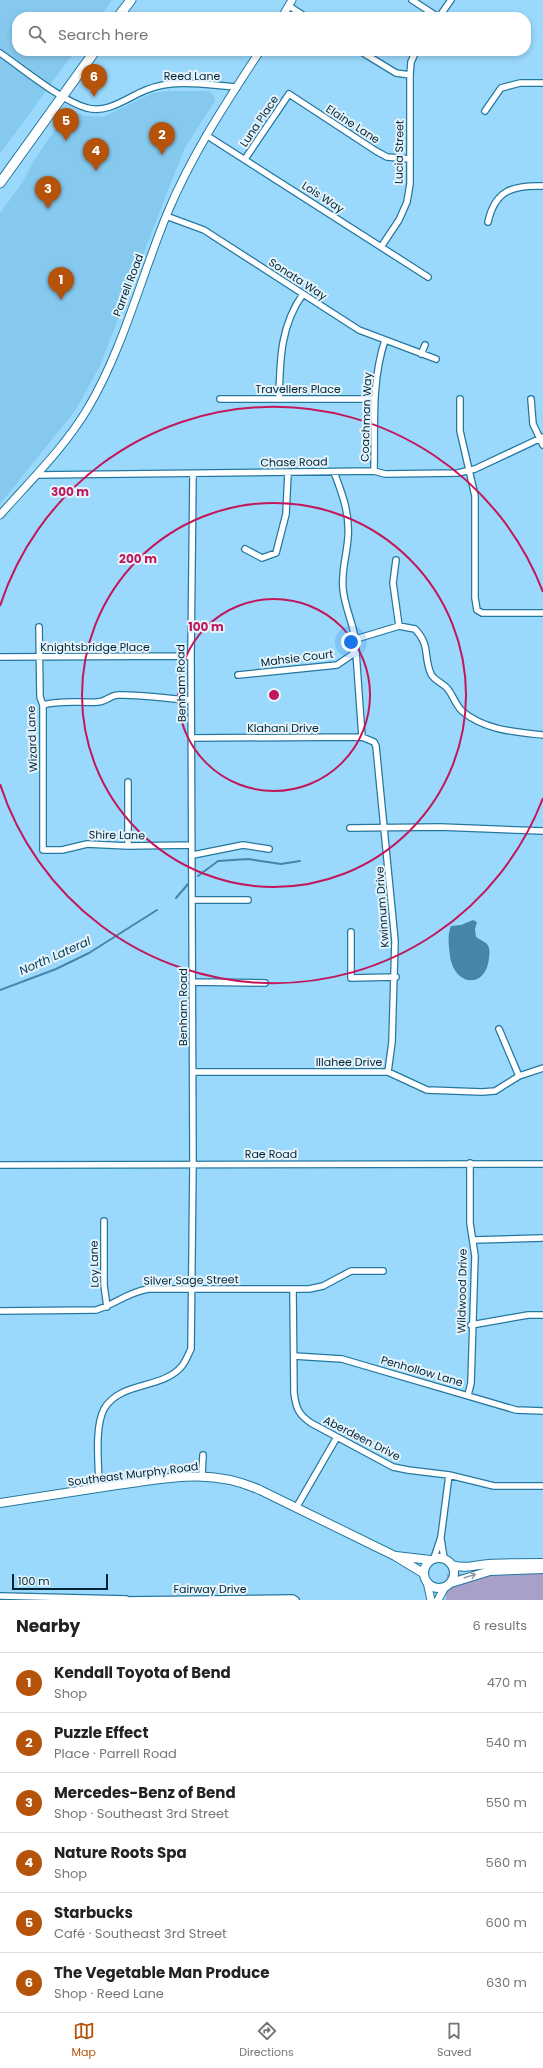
<!DOCTYPE html>
<html lang="en">
<head>
<meta charset="utf-8">
<style>
  body { margin:0; font-family:Poppins,sans-serif; background:#f6f6f6; color:#222 }
  .scale { position:absolute; left:12px; bottom:10px; width:96px; box-sizing:border-box; padding-left:4px; border:2px solid #012434; border-top:0; font-size:11px; line-height:14px; white-space:nowrap; color:#012434; -webkit-text-stroke:3px #e4f3fc; paint-order:stroke }
  .you { position:absolute; left:351px; top:642px; width:14px; height:14px; margin:-10px; border:3px solid #fff; border-radius:50%; background:#1a73e8; box-shadow:0 0 0 6px #1a73e833 }
  .badge { display:grid; place-items:center; width:26px; height:26px; border-radius:50%; background:#b45309; color:#fff; font-size:13px; font-weight:700 }
  .pin { position:absolute; translate:-50% -33px; filter:drop-shadow(0 1px 2px #0008) }
  .pin::after { content:''; position:absolute; top:21px; width:14px; height:12px; background:inherit; clip-path:polygon(0 0,100% 0,50% 100%) }
  .list { margin:0; padding:0; list-style:none }
  h2 { display:flex; justify-content:space-between; align-items:center; height:52px; margin:0; padding:0 16px; font-size:17px }
  h2 small { font-size:13px; font-weight:400; color:#767676 }
  .list li { display:grid; grid-template-columns:26px 1fr auto; gap:12px; align-items:center; box-sizing:border-box; height:60px; padding:0 16px; border-top:1px solid #e0e0e0 }
  .list b { display:block; font-size:15px; white-space:nowrap }
  .list p { margin:0; font-size:13px; white-space:nowrap; color:#767676 }
  .list em { font-size:13px; font-style:normal; color:#767676 }
  .icon { flex:none; width:22px; height:22px; fill:none; stroke:currentColor; stroke-width:2; stroke-linecap:round; stroke-linejoin:round }
  .map { position:relative; flex:none; width:543px; height:1600px; overflow:hidden }
  .search { position:absolute; background:#fff; box-shadow:0 2px 6px #0003; left:12px; right:12px; top:12px; height:44px; display:flex; align-items:center; gap:10px; box-sizing:border-box; padding:0 14px; border-radius:16px; color:#767676; font-size:15px }
  .sheet { height:412px; background:#fff }
  nav { display:flex; justify-content:space-around; align-items:center; box-sizing:border-box; height:56px; border-top:1px solid #e0e0e0; background:#fff; font-size:11px; color:#767676 }
  nav a { display:grid; justify-items:center; gap:2px }
  nav .on { color:#b45309 }
  .map>svg:first-child { display:block }
  .built { fill:#86c9ef }
  .green { fill:#a9a0ca }
  .water { fill:#4685a8 }
  .lines { fill:none; stroke-linecap:round; stroke-linejoin:round }
  .stream { stroke:#4685a8; stroke-width:2 }
  .minor-casing { stroke:#2478a0; stroke-width:8 }
  .tertiary-casing { stroke:#2478a0; stroke-width:9 }
  .secondary-casing { stroke:#2478a0; stroke-width:10 }
  .primary-casing { stroke:#2478a0; stroke-width:11 }
  .minor { stroke:#fff; stroke-width:5.5 }
  .tertiary { stroke:#fff; stroke-width:7 }
  .secondary { stroke:#fff; stroke-width:8 }
  .primary { stroke:#fff; stroke-width:9 }
  .oneway { stroke:#8d9ca4 }
  .ring { fill:none; stroke:#c2185b; stroke-width:2 }
  .labels { text-anchor:middle; stroke-width:4; stroke-linejoin:round; paint-order:stroke }
  .street-label { font-size:11px; fill:#012434; stroke:#e4f3fc }
  .water-label { font-size:12px; font-style:italic; fill:#013a53; stroke:#e4f3fc }
  .centre { fill:#c2185b; stroke:#e4f3fc; stroke-width:2 }
  .ring-label { font-size:12px; text-anchor:middle; font-weight:bold; fill:#c2185b; stroke:#e4f3fc; stroke-width:4; stroke-linejoin:round; paint-order:stroke }
</style>
</head>
<body>
<div class="map">
<svg width="543" height="1600" viewBox="0 0 543 1600">
  <rect width="100%" height="100%" fill="#9bd9fc"/>
  <path class="built" d="M0,0h112l-12,17h-83v34h58l-75,103z
    M167,91h42l5,5 1,5 -30,47 -13,32 -72,186 -25,45 -75,93v-291l22,-30 12,-23 32,-46 7,-2 14,4 16,1 50,-24z"/>
  <path class="green" d="M543,1572v28h-97l1,-26z"/>
  <path class="water" d="M473,920l4,2 -2,7 1,8c3,2 7,4 10,6 4,4 4,10 3,15 -3,32 -35,28 -39,-2 -1,-9 -3,-21 1,-30l10,-1z"/>
  <g class="lines">
    <path class="stream" d="M198,876l20,-15 30,-2 33,5 19,-3
      M176,898l12,-14
      M0,990l56,-21 33,-16 68,-43"/>
    <defs>
      <path id="minor" d="M412,0l26,17
        M289,6l17,11
        M439,17l12,-17
        M360,51l36,22 14,2
        M0,53c22,15 63,49 87,55 21,6 41,-11 59,-18 28,-12 62,-5 91,-3
        M485,111l16,-23 19,-5h23
        M206,135l222,142
        M245,159l44,-65 87,57 11,6 23,2
        M166,216l38,14 155,100 77,29
        M488,222c7,-32 25,-37 55,-36
        M381,247l18,-27 8,-18 3,-18v-109l1,-13 5,-11
        M421,354l4,-9
        M220,399h155
        M279,399c1,-38 1,-73 24,-105
        M460,399v32l15,65v102l2,12 5,3h61
        M531,399l2,25 10,21
        M374,471c1,-44 -3,-89 11,-131
        M334,472c8,21 16,42 14,65 -1,18 -7,34 -5,52 2,22 14,41 13,63l6,85
        M36,475l338,-4 11,3 73,-1 17,-4 68,-32
        M245,549l17,9 14,-5 10,-39 2,-41
        M396,560l-3,23 6,43
        M39,627l1,70 3,8v145h19l25,-6 41,2 64,-1
        M356,639l43,-13 16,3c16,17 8,27 16,45 3,6 11,9 16,14 6,7 8,16 15,23 22,19 53,21 81,24
        M0,657l191,-1
        M238,675l99,-10 19,-13
        M43,705c18,-5 36,-2 55,-3 7,0 13,-7 20,-7 25,-1 48,4 73,5
        M192,738l170,-1 12,5 2,4 19,195 -3,101 -4,30
        M128,782v64
        M350,828l90,-1 103,4
        M193,855l50,-10 26,4
        M193,900h55
        M351,932v46l45,-1
        M193,982l72,1
        M499,1029l20,47
        M193,1072h195l39,18 55,2 13,-1 24,-15 24,-8
        M0,1165l543,-1
        M104,1221v64l3,22
        M473,1240l70,-2
        M293,1289l1,104c2,15 4,21 17,30l82,44 15,3 41,5 45,11h49
        M0,1311l96,-1c20,-6 30,-17 52,-21h161l14,-3 28,-15h32
        M471,1325l57,-10h15
        M294,1356l48,3 174,51 27,1
        M468,1395l3,-12 4,-127 -5,-33v-60
        M202,1476l1,-21
        M99,1488c0,-22 -5,-60 5,-79 16,-28 58,-19 78,-43 4,-5 6,-11 9,-17l2,-185 -2,-508 2,-182
        M296,1508l41,-71
        M441,1539l3,19
        M434,1558l7,-21 8,-62
        M0,1596l126,3
        M125,1600l168,-2 3,2"/>
      <path id="tertiary" d="M282,17l10,-17
        M0,515c30,-34 65,-68 88,-107 35,-59 53,-131 79,-194 24,-58 58,-110 93,-163
        M427,1582l4,18
        M438,1600l7,-13"/>
      <path id="secondary" d="M0,1503c39,-6 78,-12 117,-18 52,-7 94,-17 143,5l135,66 28,17
        M396,1556l34,4
        M424 1573a15 15 0 1 1 30 0a15 15 0 1 1-30 0Z
        M452,1565c14,4 23,0 37,-1 18,-1 36,-1 54,-1
        M451,1583l39,-12 53,-2"/>
      <path id="primary" d="M118,17l13,-17
        M0,183l95,-132"/>
    </defs>
    <use href="#minor" class="minor-casing"/>
    <use href="#tertiary" class="tertiary-casing"/>
    <use href="#secondary" class="secondary-casing"/>
    <use href="#primary" class="primary-casing"/>
    <use href="#minor" class="minor"/>
    <use href="#tertiary" class="tertiary"/>
    <use href="#secondary" class="secondary"/>
    <use href="#primary" class="primary"/>
  </g>
  <defs><path id="oneway-shaft" d="M-6 0H5M1.5-3L5.5 0L1.5 3" fill="none" stroke-width="1.6" stroke-linecap="round" stroke-linejoin="round"/></defs>
  <use class="oneway" href="#oneway-shaft" transform="translate(470 1576) rotate(-18)"/>
  <g class="ring">
    <circle cx="274" cy="695" r="96"/>
    <circle cx="274" cy="695" r="192"/>
    <path d="M543 798A288 288 0 0 1 0 784M0 606A288 288 0 0 1 543 592"/>
  </g>
  <g class="labels">
    <g class="street-label">
      <text x="192" y="80">Reed Lane</text>
      <text transform="translate(259 121) rotate(-56)" y="4">Luna Place</text>
      <text transform="translate(353 124) rotate(33)" y="4">Elaine Lane</text>
      <text transform="translate(399 152) rotate(-89)" y="4">Lucia Street</text>
      <text transform="translate(323 197) rotate(33)" y="4">Lois Way</text>
      <text transform="translate(298 279) rotate(33)" y="4">Sonata Way</text>
      <text transform="translate(128 285) rotate(-69)" y="4">Parrell Road</text>
      <text x="298" y="393">Travellers Place</text>
      <text transform="translate(366 417) rotate(-88)" y="4">Coachman Way</text>
      <text transform="translate(294 462) rotate(-1)" y="4">Chase Road</text>
      <text x="95" y="651">Knightsbridge Place</text>
      <text transform="translate(297 658) rotate(-7)" y="4">Mahsie Court</text>
      <text transform="translate(181 683) rotate(-91)" y="4">Benham Road</text>
      <text x="283" y="732">Klahani Drive</text>
      <text transform="translate(32 739) rotate(-92)" y="4">Wizard Lane</text>
      <text transform="translate(117 835) rotate(1)" y="4">Shire Lane</text>
      <text transform="translate(382 907) rotate(-94)" y="4">Kwinnum Drive</text>
      <text transform="translate(183 1007) rotate(-90)" y="4">Benham Road</text>
      <text x="349" y="1066">Illahee Drive</text>
      <text x="271" y="1158">Rae Road</text>
      <text transform="translate(94 1264) rotate(-91)" y="4">Loy Lane</text>
      <text transform="translate(191 1280) rotate(-1)" y="4">Silver Sage Street</text>
      <text transform="translate(462 1291) rotate(-89)" y="4">Wildwood Drive</text>
      <text transform="translate(422 1371) rotate(16)" y="4">Penhollow Lane</text>
      <text transform="translate(362 1438) rotate(27)" y="4">Aberdeen Drive</text>
      <text transform="translate(133 1474) rotate(-7)" y="4">Southeast Murphy Road</text>
      <text x="210" y="1593">Fairway Drive</text>
    </g>
    <g class="water-label">
      <text transform="translate(55 956) rotate(-24)" y="4">North Lateral</text>
    </g>
  </g>
  <circle cx="274" cy="695" r="6" class="centre"/>
  <g class="ring-label">
    <text x="70" y="496">300 m</text>
    <text x="138" y="563">200 m</text>
    <text x="206" y="631">100 m</text>
  </g>
</svg>
<div class="scale">100 m</div>
<div class="you"></div>
<div class="pin badge" style="left:61px;top:300px">1</div>
<div class="pin badge" style="left:162px;top:155px">2</div>
<div class="pin badge" style="left:48px;top:209px">3</div>
<div class="pin badge" style="left:96px;top:171px">4</div>
<div class="pin badge" style="left:66px;top:141px">5</div>
<div class="pin badge" style="left:94px;top:97px">6</div>
<div class="search"><svg class="icon" aria-label="search" viewBox="0 0 24 24"><circle cx="10" cy="10" r="6"/><path d="M15 15l6 6"/></svg>Search here</div>
</div>
<section class="sheet">
<h2>Nearby<small>6 results</small></h2>
<ul class="list">
<li><span class="badge">1</span><div><b>Kendall Toyota of Bend</b><p>Shop</p></div><em>470 m</em></li>
<li><span class="badge">2</span><div><b>Puzzle Effect</b><p>Place · Parrell Road</p></div><em>540 m</em></li>
<li><span class="badge">3</span><div><b>Mercedes-Benz of Bend</b><p>Shop · Southeast 3rd Street</p></div><em>550 m</em></li>
<li><span class="badge">4</span><div><b>Nature Roots Spa</b><p>Shop</p></div><em>560 m</em></li>
<li><span class="badge">5</span><div><b>Starbucks</b><p>Café · Southeast 3rd Street</p></div><em>600 m</em></li>
<li><span class="badge">6</span><div><b>The Vegetable Man Produce</b><p>Shop · Reed Lane</p></div><em>630 m</em></li>
</ul>
</section>
<nav>
<a class="on"><svg class="icon" aria-label="map" viewBox="0 0 24 24"><path d="M3 6l6-2 6 2 6-2v14l-6 2-6-2-6 2zM9 4v14M15 6v14"/></svg>Map</a>
<a><svg class="icon" aria-label="directions" viewBox="0 0 24 24"><path d="M12 3l9 9-9 9-9-9zM9 14v-3h6M13 9l2 2-2 2"/></svg>Directions</a>
<a><svg class="icon" aria-label="saved" viewBox="0 0 24 24"><path d="M7 4h10v16l-5-4-5 4z"/></svg>Saved</a>
</nav>
</body>
</html>
